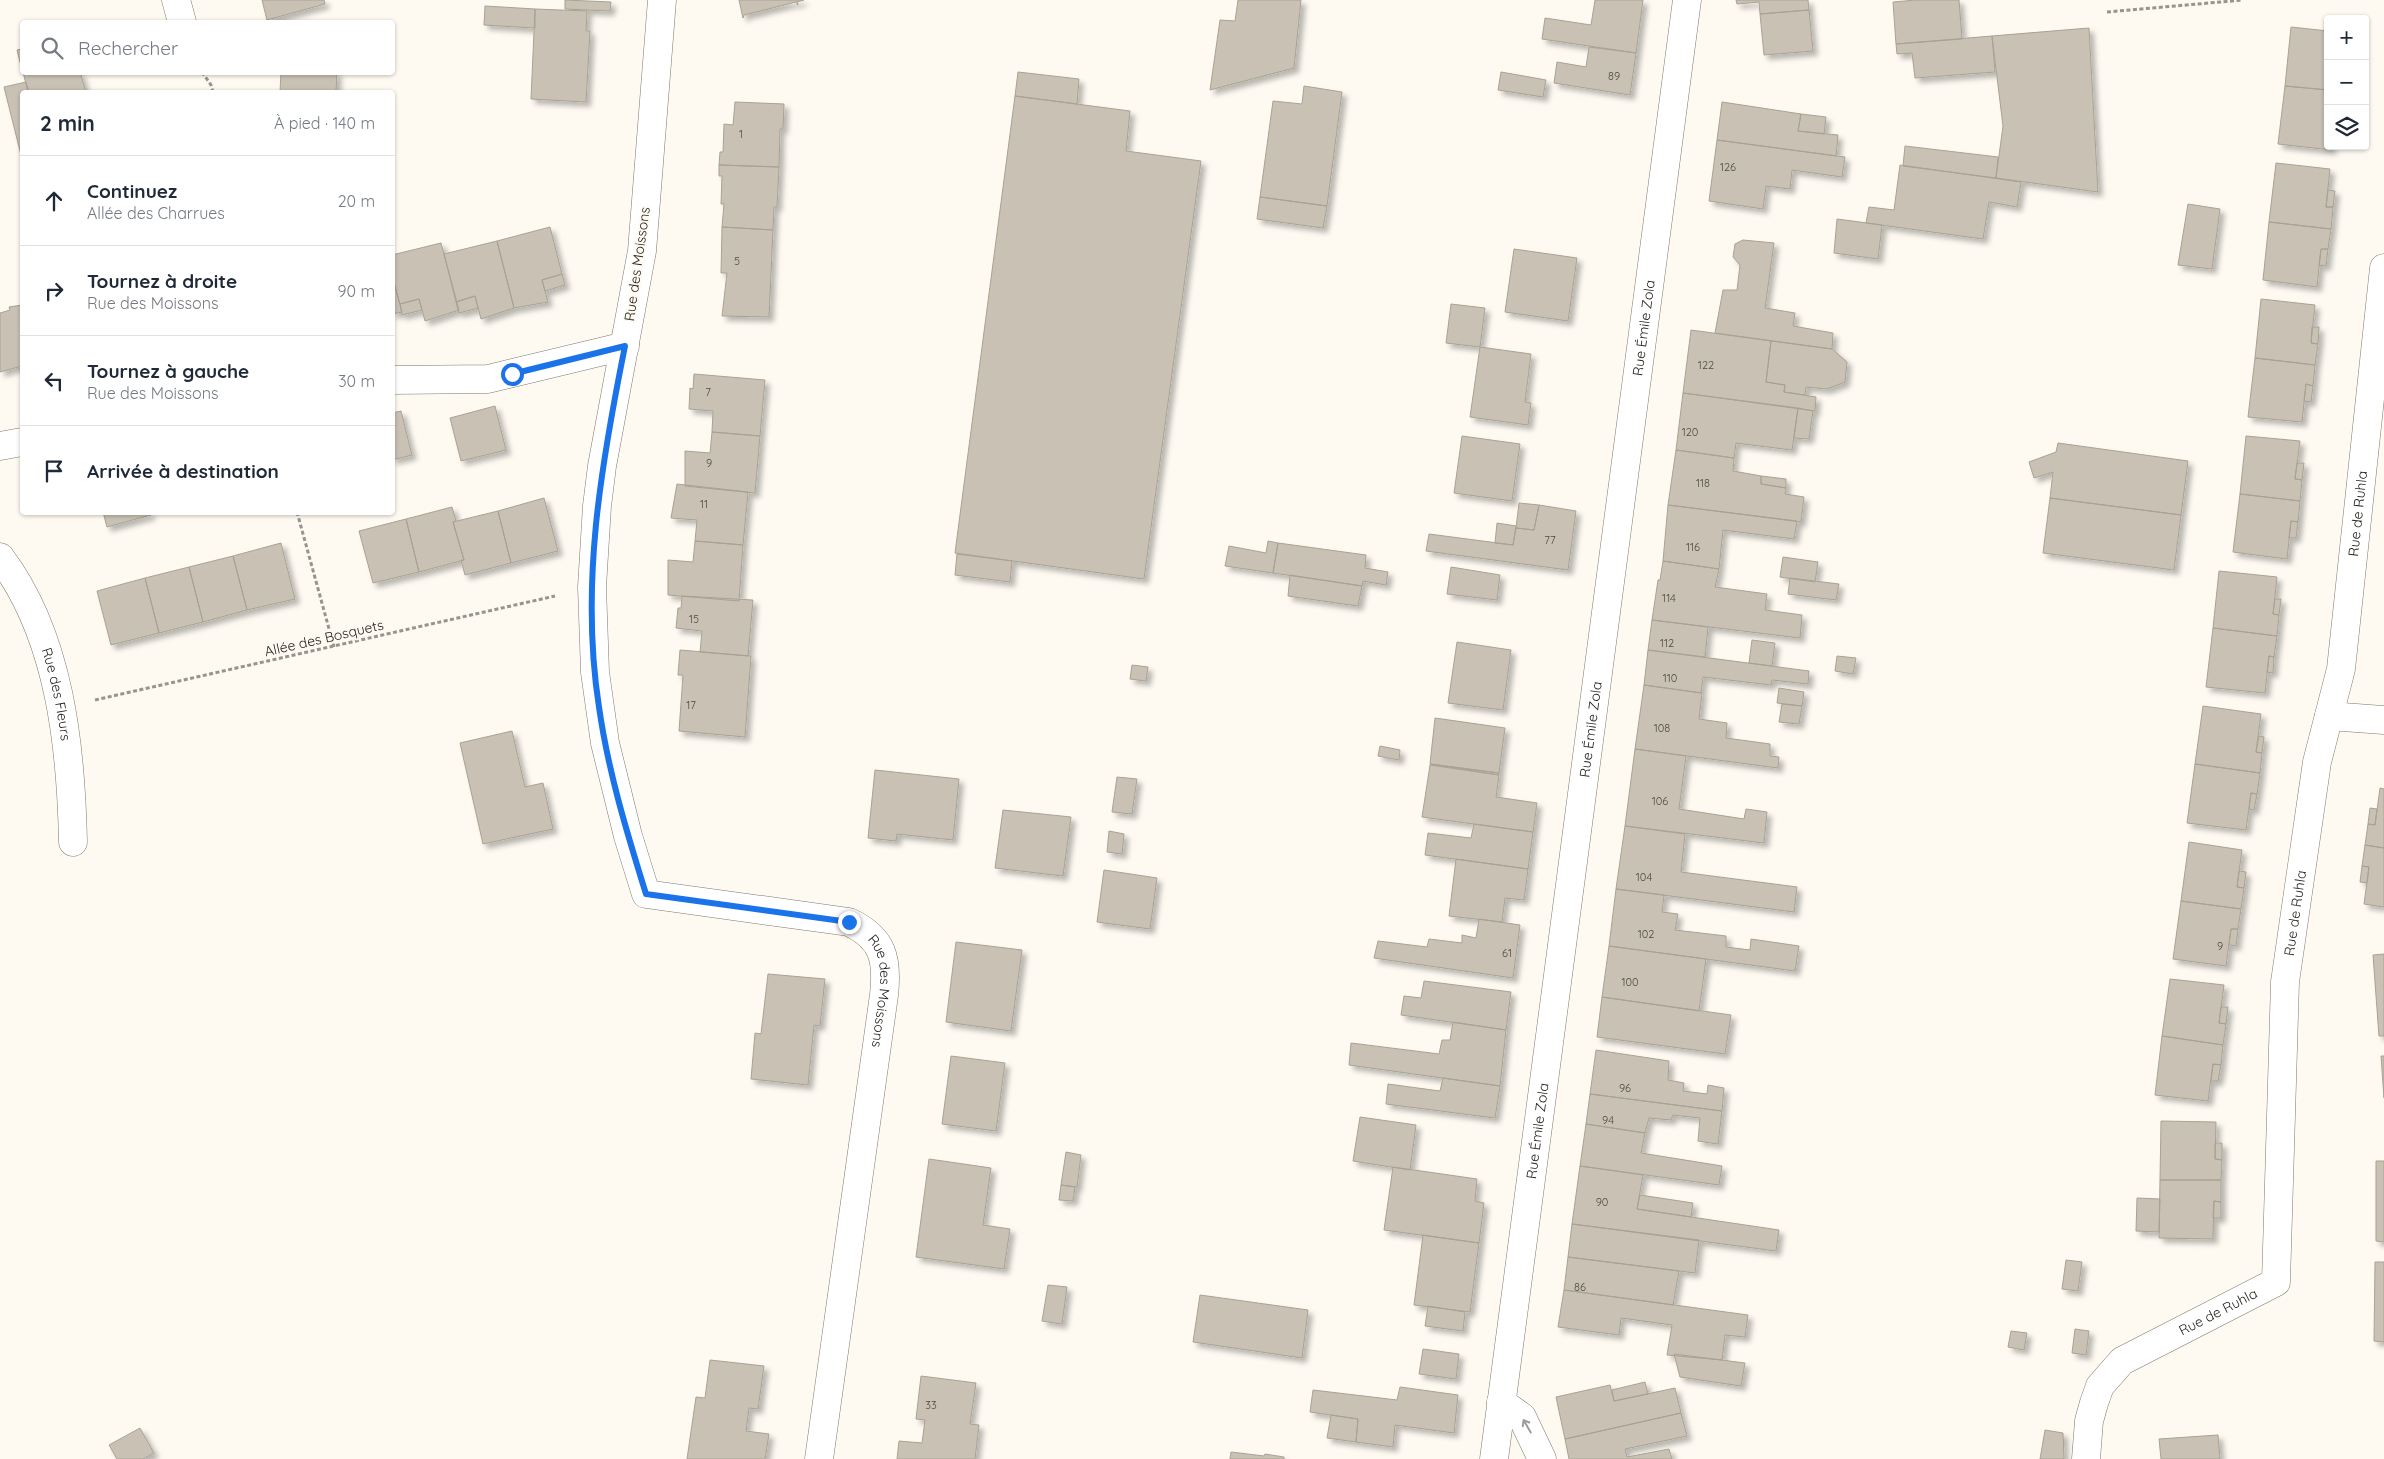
<!DOCTYPE html>
<html lang="fr">
<head>
<meta charset="utf-8">
<style>
  body { margin:0; font-family:Quicksand,sans-serif; background:#f6f6f7; color:#1f2937 }
  .controls { position:absolute; right:15px; top:15px; display:grid; overflow:hidden; border-radius:5px; box-shadow:0 1px 4px #0004 }
  .controls button { width:45px; height:45px; display:grid; place-items:center; padding:0; border:0; border-bottom:1px solid #e0e1e3; background:#fff; color:#1f2937; font:25px sans-serif }
  .stop { position:absolute; width:15px; height:15px; margin:-11px; border:4px solid #1a73e8; border-radius:50%; background:#fff }
  .stop.end { background:#1a73e8; border-color:#fff; box-shadow:0 1px 5px #0008 }
  .list { margin:0; padding:0; list-style:none }
  h2 { display:flex; justify-content:space-between; align-items:center; height:65px; margin:0; padding:0 20px; font-size:21px }
  h2 small { font-size:16px; font-weight:400; color:#747a83 }
  .list li { display:grid; grid-template-columns:32px 1fr auto; gap:15px; align-items:center; box-sizing:border-box; height:90px; padding:0 20px; border-top:1px solid #e0e1e3 }
  .list b { display:block; font-size:19px; white-space:nowrap }
  .list p { margin:0; font-size:16px; white-space:nowrap; color:#747a83 }
  .list em { font-size:16px; font-style:normal; color:#747a83 }
  .icon { flex:none; width:28px; height:28px; fill:none; stroke:currentColor; stroke-width:2; stroke-linecap:round; stroke-linejoin:round }
  .map { position:relative; flex:none; width:2384px; height:1459px; overflow:hidden }
  .search { position:absolute; background:#fff; box-shadow:0 1px 4px #0004; left:20px; top:20px; width:375px; height:55px; display:flex; align-items:center; gap:12px; box-sizing:border-box; padding:0 18px; border-radius:5px; color:#747a83; font-size:19px }
  .panel { position:absolute; background:#fff; box-shadow:0 1px 4px #0004; left:20px; top:90px; width:375px; height:425px; border-radius:5px }
  .map>svg:first-child { display:block }
  .building { fill:#c8c1b4; stroke:#a8a294; filter:url(#shadow) }
  .lines { fill:none; stroke-linecap:round; stroke-linejoin:round }
  .minor-casing { stroke:#7f796c; stroke-width:29 }
  .path { stroke:#97938d; stroke-width:3; stroke-dasharray:4 2.5; stroke-linecap:butt }
  .minor { stroke:#fff; stroke-width:28 }
  .oneway { stroke:#9d9c99 }
  .route { stroke:#1a73e8; stroke-width:6 }
  .labels { text-anchor:middle; stroke-width:4; stroke-linejoin:round; paint-order:stroke }
  .number-label { font-size:11px; fill:#4e4a43 }
  .street-label { font-size:14px; fill:#25221d; stroke:#fefaf2 }
</style>
</head>
<body>
<div class="map">
<svg width="2384" height="1459" viewBox="0 0 2384 1459">
  <defs>
    <filter id="shadow"><feDropShadow dx="4.5" dy="4.5" stdDeviation="2.5" flood-color="#0004"/></filter>
  </defs>
  <rect width="100%" height="100%" fill="#fefaf2"/>
  <path class="building" d="M262,0h62l1,4 -58,16z
    M565,0l46,2 -1,9 -45,-2z
    M739,0h65l-7,2 1,3 -2,-3 -52,13 -1,3z
    M1238,0h63l-7,68 -84,22 10,-70 15,1z
    M1595,0h48l-7,53 -94,-14 3,-21 46,7z
    M1736,0h72l1,10 -49,4 -1,-12 -22,2z
    M1916,0h43l3,39 -66,5 -3,-42z
    M485,6l50,3v19l-51,-3z
    M535,9l52,2 -1,20h4l-4,71 -55,-3z
    M1809,10l4,41 -49,4 -4,-41z
    M2291,27l37,4v59l-43,-4z
    M2089,28l9,164 -102,-14 7,-52 -11,-90z
    M1992,36l3,36 -80,6 -3,-25 -15,1 -1,-10z
    M1589,47l47,6 -6,42 -76,-12 3,-21 29,5z
    M22,49v21l-5,-20z
    M23,72h57l6,20h-58z
    M281,72h56l-1,20h-56z
    M1018,72l61,7 -2,25 -62,-8z
    M1501,72l45,8 -3,17 -45,-7z
    M26,82l3,10h-7v67l-18,-72z
    M1304,86l38,6 -15,114 -67,-9 13,-96 29,3z
    M2285,86l43,4v56h4v4l-54,-6z
    M1015,96l115,15 -4,40 75,10 -57,418 -189,-26z
    M735,102l49,2 -1,25h-3l-1,38 -60,-2 1,-13h3l1,-28 9,1z
    M1722,102l79,12 -3,17 40,4 -2,21 -119,-16z
    M1801,114l25,3 -2,17 -26,-3z
    M1717,140l128,17 -3,20 -50,-7 -2,19 -24,-3 -3,23 -54,-8z
    M1905,146l93,11 -2,21 -93,-12z
    M2276,163l54,6 -4,38h7l-2,22 -62,-7z
    M719,165l60,2 -2,40h-3l-1,23 -51,-3 2,-23h-3l1,-28h-3z
    M1900,165l121,17 -4,25 -28,-5 -6,37 -117,-16 3,-16 25,3z
    M2328,190l7,1 -2,16h-7z
    M1260,197l67,9 -4,22 -66,-9z
    M2188,204l32,5 -8,60 -34,-4z
    M1837,219l45,6 -4,34 -44,-6z
    M2269,222l62,7 -3,20h-7l-4,38 -54,-7z
    M550,227l12,47 -20,6 6,22 -34,6 -17,-67z
    M722,227l51,3 -4,87 -47,-1 5,-43h-6z
    M1743,240l31,3 -9,65 30,5 -2,13 40,7 -1,16 -117,-16 8,-43h14l3,-25 -7,-8 2,-13z
    M497,241l17,67 -33,11 -6,-23 -19,6 -12,-48z
    M441,243l18,67 -34,11 -6,-22 -19,5 -8,-28v-21z
    M1514,249l63,9 -9,63 -63,-9z
    M2321,249h7l-2,17 -7,-1z
    M562,274l3,11 -20,6 -3,-11z
    M392,276l10,36 -10,2z
    M475,296l3,12 -19,5 -3,-11z
    M419,299l3,11 -20,5 -2,-11z
    M2261,299l54,6 -4,38 7,1 -3,21 -60,-7z
    M1451,304l34,4 -5,39 -34,-4z
    M22,305v61l-22,6v-59l10,-3 -1,-3z
    M2312,327h7l-1,17 -7,-1z
    M1691,330l80,11 -5,41 19,3 -1,7 32,5 -1,14 -132,-18z
    M1771,341l61,8 15,13 -2,20 -18,7 -21,-2 -1,8 -21,-3 1,-7 -19,-3z
    M1480,347l51,7 -6,48 6,1 -3,22 -58,-8z
    M2255,358l60,7 -2,21 -7,-2 -4,38 -54,-5z
    M694,374l71,6 -5,56 -48,-4 1,-21 -24,-2 1,-21 3,1z
    M2306,384l7,2 -2,16 -7,-1z
    M1683,393l115,15 -6,42 -56,-7 -2,15 -58,-8z
    M495,406l11,44 -45,11 -11,-43z
    M1798,408l15,3 -4,28 -15,-1z
    M401,411l11,44 -20,5v-47z
    M712,432l48,4 -5,57 -70,-7v-35l25,2z
    M1462,436l58,8 -8,57 -58,-8z
    M2246,436l54,5 -5,38 7,1 -2,21 -60,-7z
    M2058,443l130,18 -7,54 -131,-17 3,-26 -19,6 -5,-16 27,-10z
    M1676,450l58,8 -1,13 28,5v8l25,4 -1,6 19,3 -3,25 -133,-17z
    M2297,463h7l-2,17 -7,-1z
    M1761,476l25,3v9l-25,-4z
    M677,484l71,8 -5,53 -48,-4 2,-21 -26,-2z
    M2240,494l60,7 -2,21 -7,-1 -4,38 -54,-7z
    M544,498l14,53 -47,12 -13,-52z
    M2050,498l131,17 -7,55 -131,-17z
    M1519,503l20,2 -5,25 -18,-2z
    M1539,505l37,6 -8,59 -142,-19 3,-17 84,11 3,-17 18,2z
    M1668,505l129,16 -3,18 -71,-9 -4,39 -56,-8z
    M452,507l4,14 -3,1 11,38 -45,12 -13,-53z
    M498,511l13,52 -46,12 -4,-15h3l-11,-38z
    M103,512h47l1,3 -44,12z
    M406,519l13,53 -46,11 -14,-52z
    M2291,521l7,1 -2,16h-7z
    M1497,523l19,3 -3,19 -18,-2z
    M695,541l48,4 -4,56 -71,-6v-35l25,2z
    M1268,541l10,2 -5,30 -48,-7 4,-20 37,7z
    M281,543l14,56 -48,11 -14,-54z
    M1278,543l88,12 -1,13 23,4 -2,13 -23,-4 -1,5 -89,-13z
    M957,554l55,7 -2,21 -55,-7z
    M233,556l14,54 -44,12 -14,-55z
    M1783,557l35,5 -3,20 -35,-5z
    M1663,561l56,8 -4,18 52,7 -2,16 37,5 -2,23 -148,-18 6,-40h2z
    M189,567l14,55 -44,11 -14,-55z
    M1451,567l49,8 -3,25 -50,-6z
    M2219,571l58,6 -4,37 6,1 -2,21 -64,-8z
    M1290,575l72,11 -4,20 -70,-10z
    M145,578l14,55 -48,12 -14,-54z
    M1790,578l49,6 -3,16 -48,-6z
    M682,596l71,4 -5,56 -48,-4 2,-21 -26,-3 2,-20h3z
    M2275,599h6l-2,16 -6,-1z
    M1652,620l56,7 -3,30 -57,-7z
    M2213,628l64,8 -3,21 -5,-1 -4,37 -59,-6z
    M1752,640l23,3 -3,23 -23,-3z
    M1457,642l54,8 -8,60 -55,-7z
    M680,650l71,6 -6,81 -66,-6 4,-56h-5z
    M1648,650l161,21 -1,13 -36,-4 -1,5 -68,-8 -2,16 -57,-8z
    M1837,656l19,2 -3,16 -18,-3z
    M2269,656l5,1 -1,16 -6,-1z
    M1132,665l16,2 -2,14 -16,-2z
    M1644,685l58,8 -3,26 28,4 -1,15 44,6v12l9,1 -1,11 -143,-19z
    M1779,688l25,4 -2,14 -25,-3z
    M1782,704l20,2 -3,18 -20,-2z
    M2203,706l58,8 -5,38 6,1 -2,20 -65,-9z
    M1435,718l70,10 -6,45 -69,-9z
    M512,731l13,56 18,-4 10,46 -70,15 -23,-101z
    M2259,736l5,1 -2,16 -6,-1z
    M1380,746l20,4 -1,10 -21,-4z
    M1635,749l51,7 -7,53 65,10 2,-10 21,3 -3,31 -139,-17z
    M1430,764l69,9v2z
    M2195,764l65,9 -3,21 -6,-1 -5,37 -59,-7z
    M1430,765l69,10 -3,22 41,6 -4,29 -111,-15z
    M875,770l84,9 -6,61 -56,-6 -1,7 -28,-3z
    M1117,777l20,2 -5,35 -20,-2z
    M2380,788l4,1v59l-19,-3 3,-21 7,1z
    M2251,793l6,1 -3,16 -5,-1z
    M2370,808l7,1 -2,16 -7,-1z
    M1003,810l68,7 -8,59 -68,-8z
    M1474,824l59,8 -5,37 -103,-14 3,-22 43,5z
    M1625,826l60,8 -4,38 116,15 -3,25 -178,-23z
    M1109,831l15,3 -2,20 -15,-2z
    M2189,842l53,8 -5,37 7,1 -3,21 -60,-8z
    M2365,845l19,3v59l-20,-3 5,-37 -7,-1z
    M1456,859l72,10 -4,31 -19,-2 -3,24 -53,-6z
    M2362,866l7,1 -2,16 -7,-1z
    M1104,870l53,8 -7,51 -53,-7z
    M2239,871l7,1 -2,16 -7,-1z
    M1616,889l48,6 -2,17 16,2 -3,16 51,6v11l24,3 1,-11 48,7 -4,25 -186,-25z
    M2181,901l60,8 -3,20h-7l-5,37 -53,-7z
    M1479,919l41,6 -7,53 -139,-20 4,-17 49,6 2,-8 33,4v-8l14,3z
    M2231,929h7l-2,17 -7,-1z
    M956,942l66,8 -11,81 -65,-9z
    M1609,946l97,13 -7,52 -97,-14z
    M2384,954v82h-5l-6,-81z
    M768,974l57,5 -5,47 -6,-1 -6,60 -57,-6 4,-46 6,1z
    M2170,979l54,6 -5,38 7,1 -3,21 -61,-9z
    M1424,981l87,11 -5,38 -105,-15 3,-19 17,2z
    M1602,997l129,18 -6,39 -128,-17z
    M2221,1007h7l-2,17 -7,-1z
    M1453,1022l53,8 -6,56 -151,-21 2,-22 88,11 3,-14h8z
    M2162,1036l61,9 -2,20 -8,-1 -5,37 -53,-6z
    M1596,1050l73,11 -1,19 16,3 -1,8 24,3 1,-9 16,3 -2,23 -132,-17z
    M951,1056l54,7 -9,68 -54,-7z
    M2381,1056h3v42z
    M2213,1064l8,1 -3,16h-7z
    M1443,1078l57,8 -5,32 -109,-14 2,-20 52,7z
    M1590,1094l132,17 -4,33 -20,-3 2,-23 -27,-3 -2,5 -22,-2 -4,15 -59,-9z
    M1360,1117l56,8 -6,45 -57,-9z
    M2161,1121l55,1 -1,37 7,1 -1,20h-61z
    M1586,1124l59,9 -4,20 81,13 -3,19 -139,-19z
    M2215,1143h7v17l-7,-1z
    M1066,1152l15,3 -4,32 -16,-2z
    M929,1159l62,9 -8,57 27,4 -6,40 -88,-12z
    M2376,1161h8v81l-8,-1z
    M1580,1166l63,9 -6,34 142,21 -3,21 -204,-27z
    M1393,1167l84,12 -2,22 9,2 -5,40 -95,-13z
    M2160,1180h61v22l-7,-1 -1,38 -54,-1z
    M1061,1185l14,2 -2,14 -14,-1z
    M1640,1195l53,8 -2,14 -54,-8z
    M2137,1198l23,1 -1,33 -23,-1z
    M2214,1201l7,1v16h-8z
    M1572,1224l127,16 -4,33 -127,-16z
    M1423,1235l56,8 -9,69 -56,-7z
    M1568,1257l111,14 -6,34 -109,-15z
    M2066,1260l16,2 -4,29 -16,-2z
    M2375,1262h9v80l-10,-1z
    M1048,1285l19,2 -5,37 -20,-3z
    M1564,1290l184,25 -3,22 -20,-2 -3,25 -55,-5 5,-30 -51,-7 -2,17 -61,-8z
    M1200,1295l108,15 -6,48 -109,-16z
    M1428,1306l37,6 -2,19 -38,-5z
    M2075,1329l14,2 -3,24 -14,-2z
    M2011,1331l16,2 -3,17 -16,-3z
    M1423,1349l36,5 -3,25 -37,-5z
    M1674,1354l71,9 -4,23 -61,-9z
    M710,1360l54,6 -6,43 -9,-1 -3,23 23,3 -4,25h-78l9,-62 9,1z
    M921,1376l55,7 -6,41 9,1 -4,34h-78l2,-18 23,2 3,-23 -9,-1z
    M1645,1382l3,12 -34,7 -2,-11z
    M1610,1385l4,16 61,-13 6,25 -116,26 -9,-42z
    M1400,1387l58,8 -4,38 -59,-8 -2,22 -37,-5 2,-23 -48,-7 3,-22 84,10z
    M1681,1413l6,23 -62,13 2,8 42,-8 3,10h-103l-4,-20z
    M1331,1415l27,4 -2,23 -29,-4z
    M140,1428l14,25 -11,6h-26l-8,-14z
    M2045,1430l18,3 1,26h-24z
    M2218,1435l2,24h-59l-2,-20z
    M1231,1452l33,4 1,-2 19,3v2h-54z"/>
  <g class="lines">
    <defs>
      <g id="minor">
        <path d="M176,0l6,22"/>
        <path id="s1" d="M662,0l-20,251 -40,215 -5,40 -5,81 3,85 10,71 23,93 18,58 203,28c34,16 39,37 35,73l-65,464"/>
        <path d="M392,380l96,-1 137,-33"/>
        <path d="M0,446l22,-4"/>
        <path id="s2" d="M0,557c60,79 71,190 73,285"/>
        <path d="M2329,716l55,4"/>
        <path d="M1501,1402l21,15 20,42"/>
        <path id="s3" d="M1494,1459l193,-1459"/>
        <path id="s4" d="M2086,1459l3,-38 5,-18 6,-17 22,-25 154,-79 9,-300 32,-220 24,-93 43,-401"/>
      </g>
    </defs>
    <use href="#minor" class="minor-casing"/>
    <path class="path" d="M2107,12l136,-12
      M202,72l9,13 2,7
      M297,512l37,135
      M95,700l460,-104"/>
    <use href="#minor" class="minor"/>
  </g>
  <defs><path id="oneway-shaft" d="M-6 0H5M1.5-3L5.5 0L1.5 3" fill="none" stroke-width="1.6" stroke-linecap="round" stroke-linejoin="round" transform="scale(1.25)"/></defs>
  <use class="oneway" href="#oneway-shaft" transform="translate(1527 1426) rotate(-120)"/>
  <g class="lines">
    <path class="route" d="M512,374l113,-28c-24,119 -45,240 -26,361 9,64 28,126 47,187l203,28"/>
  </g>
  <g class="labels">
    <g class="number-label">
      <text x="1614" y="80">89</text>
      <text x="741" y="138">1</text>
      <text x="1728" y="171">126</text>
      <text x="737" y="265">5</text>
      <text x="1706" y="369">122</text>
      <text x="708" y="396">7</text>
      <text x="1690" y="436">120</text>
      <text x="709" y="467">9</text>
      <text x="1703" y="487">118</text>
      <text x="704" y="508">11</text>
      <text x="1550" y="544">77</text>
      <text x="1693" y="551">116</text>
      <text x="1669" y="602">114</text>
      <text x="694" y="623">15</text>
      <text x="1667" y="647">112</text>
      <text x="1670" y="682">110</text>
      <text x="691" y="709">17</text>
      <text x="1662" y="732">108</text>
      <text x="1660" y="805">106</text>
      <text x="1644" y="881">104</text>
      <text x="1646" y="938">102</text>
      <text x="2220" y="950">9</text>
      <text x="1507" y="957">61</text>
      <text x="1630" y="986">100</text>
      <text x="1625" y="1092">96</text>
      <text x="1608" y="1124">94</text>
      <text x="1602" y="1206">90</text>
      <text x="1580" y="1291">86</text>
      <text x="931" y="1409">33</text>
    </g>
    <g class="street-label">
      <text transform="translate(637 264) rotate(-82)" y="5">Rue des Moissons</text>
      <text dy="5" stroke="none"><textPath href="#s3" startOffset="1141">Rue Émile Zola</textPath></text>
      <text dy="5" stroke="none"><textPath href="#s4" startOffset="1056">Rue de Ruhla</textPath></text>
      <text transform="translate(324 638) rotate(-13)" y="5">Allée des Bosquets</text>
      <text dy="5" stroke="none"><textPath href="#s2" startOffset="150">Rue des Fleurs</textPath></text>
      <text dy="5" stroke="none"><textPath href="#s3" startOffset="736">Rue Émile Zola</textPath></text>
      <text dy="5" stroke="none"><textPath href="#s4" startOffset="651">Rue de Ruhla</textPath></text>
      <text dy="5" stroke="none"><textPath href="#s1" startOffset="1194">Rue des Moissons</textPath></text>
      <text dy="5" stroke="none"><textPath href="#s3" startOffset="331">Rue Émile Zola</textPath></text>
      <text dy="5" stroke="none"><textPath href="#s4" startOffset="216">Rue de Ruhla</textPath></text>
    </g>
  </g>
</svg>
<div class="controls">
<button>+</button>
<button>−</button>
<button><svg class="icon" aria-label="layers" viewBox="0 0 24 24"><path d="M12 4l9 5-9 5-9-5zM3 14l9 5 9-5"/></svg></button>
</div>
<div class="stop" style="left:512px;top:374px"></div>
<div class="stop end" style="left:849px;top:922px"></div>
<div class="search"><svg class="icon" aria-label="search" viewBox="0 0 24 24"><circle cx="10" cy="10" r="6"/><path d="M15 15l6 6"/></svg>Rechercher</div>
<section class="panel">
<h2>2 min<small>À pied · 140 m</small></h2>
<ul class="list">
<li><svg class="icon" aria-label="ahead" viewBox="0 0 24 24"><path d="M12 20V5M6 11l6-6 6 6"/></svg><div><b>Continuez</b><p>Allée des Charrues</p></div><em>20 m</em></li>
<li><svg class="icon" aria-label="right" viewBox="0 0 24 24"><path d="M7 20v-9h11M14 6l5 5-5 5"/></svg><div><b>Tournez à droite</b><p>Rue des Moissons</p></div><em>90 m</em></li>
<li><svg class="icon" aria-label="left" viewBox="0 0 24 24"><path d="M17 20v-9H6M10 6l-5 5 5 5"/></svg><div><b>Tournez à gauche</b><p>Rue des Moissons</p></div><em>30 m</em></li>
<li><svg class="icon" aria-label="arrive" viewBox="0 0 24 24"><path d="M6 21V4h12l-3 4 3 4H6"/></svg><div><b>Arrivée à destination</b></div></li>
</ul>
</section>
</div>
</body>
</html>
